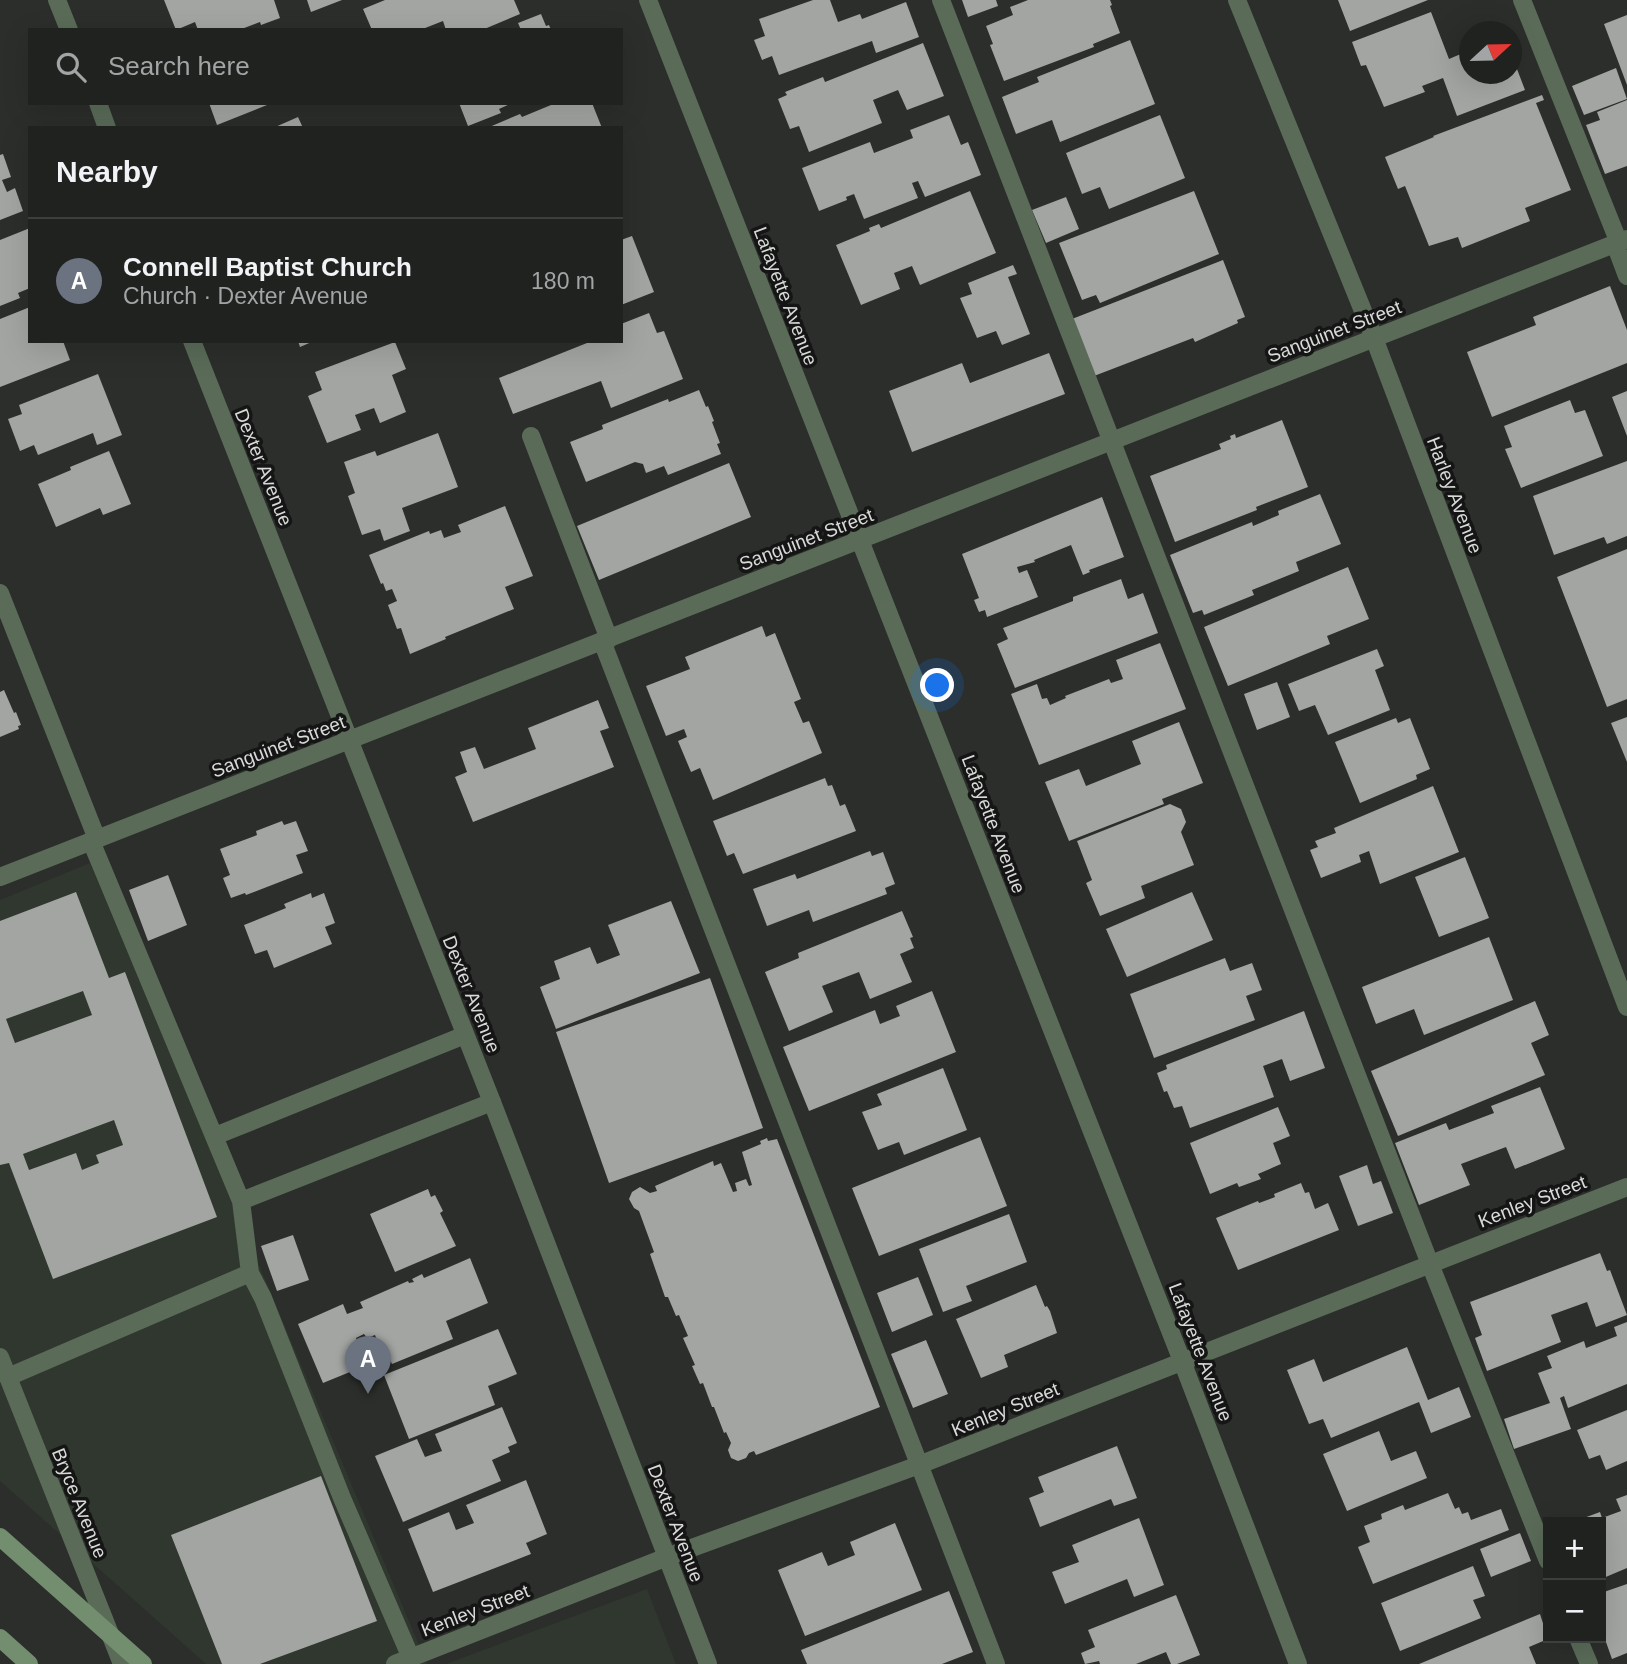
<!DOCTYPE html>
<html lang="en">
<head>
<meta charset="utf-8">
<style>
  body { margin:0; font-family:Arial,sans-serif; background:#282a29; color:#f1f3f6 }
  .controls { position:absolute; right:21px; bottom:21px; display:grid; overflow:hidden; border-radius:0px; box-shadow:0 7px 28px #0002 }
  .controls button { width:63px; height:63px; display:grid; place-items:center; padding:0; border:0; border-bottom:2px solid #3d3f3e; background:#202220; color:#f1f3f6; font:35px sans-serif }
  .compass { position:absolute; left:1459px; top:21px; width:63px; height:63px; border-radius:50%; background:#202220; box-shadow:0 7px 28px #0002; rotate:68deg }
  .you { position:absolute; left:938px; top:686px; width:24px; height:24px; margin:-18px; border:5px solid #fff; border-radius:50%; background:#1a73e8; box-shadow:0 0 0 10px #1a73e833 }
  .badge { display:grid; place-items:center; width:46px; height:46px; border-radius:50%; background:#ec8cfb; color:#fff; font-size:23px; font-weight:700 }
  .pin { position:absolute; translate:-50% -58px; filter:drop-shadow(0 2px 4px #0008) }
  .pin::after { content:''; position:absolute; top:37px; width:24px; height:21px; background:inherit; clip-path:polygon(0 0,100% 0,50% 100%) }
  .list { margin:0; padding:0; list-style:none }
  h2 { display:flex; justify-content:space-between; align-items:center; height:91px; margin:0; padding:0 28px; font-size:30px }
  h2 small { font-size:23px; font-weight:400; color:#a2a4a5 }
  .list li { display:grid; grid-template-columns:46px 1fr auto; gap:21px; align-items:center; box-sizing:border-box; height:126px; padding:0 28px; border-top:2px solid #3d3f3e }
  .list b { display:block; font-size:26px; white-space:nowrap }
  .list p { margin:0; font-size:23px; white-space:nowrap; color:#a2a4a5 }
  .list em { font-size:23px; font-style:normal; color:#a2a4a5 }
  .icon { flex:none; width:38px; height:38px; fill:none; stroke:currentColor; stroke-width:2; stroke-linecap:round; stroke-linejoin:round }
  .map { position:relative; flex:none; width:1627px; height:1664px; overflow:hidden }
  .search { position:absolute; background:#202220; box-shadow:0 7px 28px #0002; left:28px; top:28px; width:595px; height:77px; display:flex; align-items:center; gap:18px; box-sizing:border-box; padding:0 24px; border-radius:0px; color:#a2a4a5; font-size:26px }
  .panel { position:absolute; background:#202220; box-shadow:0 7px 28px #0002; left:28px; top:126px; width:595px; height:217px; border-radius:0px }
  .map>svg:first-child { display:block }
  .built { fill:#30372f }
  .building { fill:#a2a5a1; fill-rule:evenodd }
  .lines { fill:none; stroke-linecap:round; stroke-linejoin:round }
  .service { stroke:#5a6b58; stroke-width:18 }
  .minor { stroke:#5a6b58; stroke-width:18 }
  .tertiary { stroke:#5a6b58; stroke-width:18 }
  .secondary { stroke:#738d6f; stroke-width:18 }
  .labels { text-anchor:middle; stroke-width:7; stroke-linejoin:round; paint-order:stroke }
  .street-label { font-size:19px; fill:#d8dad8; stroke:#141514 }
</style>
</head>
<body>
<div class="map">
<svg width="1627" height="1664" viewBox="0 0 1627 1664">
  <rect width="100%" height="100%" fill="#2b2e2b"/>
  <path class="built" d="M90,863l337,801h-221l-206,-183v-581z
    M647,1589l29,75h-230z"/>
  <path class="building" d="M164,0h110l6,18 -19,7 -1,-3 -21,8h-41l-3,-8 -19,8z
    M307,0h35l-31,12z
    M385,0h129l6,14 -38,16h-36l-3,-9 -23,9h-48l-9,-21z
    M813,0h17l8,22 22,-8 2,5 44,-17 13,35 -43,16 -4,-12 -93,34 -7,-19 -10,4 -8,-20 11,-4 -6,-17z
    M962,0h34l2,6 -30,11z
    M1028,0h82l2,5 -2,1 10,27 -27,11 1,3 -90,34 -14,-36 3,-1 -7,-18 27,-11 -3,-8z
    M1338,0h90l-78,31z
    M1431,12l18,47 21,-9v24h42v-18l13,34 -68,26 -14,-38 -21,8 3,6 -41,15 -18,-42 -5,1 -9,-24z
    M541,14l5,12 3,-1 2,5h-30l-3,-7z
    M1627,15v70l-23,-61z
    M1130,40l25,64 -95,38 -8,-22 -36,14 -14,-37 37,-15 -2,-5z
    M923,43l21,53 -37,14 -9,-20 -25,10 9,23 -73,29 -10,-26 -9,3 -12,-30 9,-4 -2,-3 38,-15 2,5z
    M1616,68l11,31 -43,16 -12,-29z
    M1542,95l2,5 -8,3 35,87 -46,18 5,13 -68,27 -4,-11 -29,9 -24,-60 -7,3 -13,-32 49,-20 -1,-1z
    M1627,100v66l-22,8 -19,-49 14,-5 -3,-8z
    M209,103h63l-55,22z
    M459,103h53l-13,6 2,4 -33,13z
    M551,103h41l10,25h-115l33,-14 2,3 29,-12z
    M949,115l12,30 7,-3 13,33 -56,22 -7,-16 -6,2 6,15 -54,21 -10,-25 -8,3 1,3 -28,11 -17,-43 68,-26 4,11 39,-15 -3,-8z
    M1160,115l25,63 -76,31 -9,-22 -18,7 -16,-41z
    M298,117l5,11h-30z
    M3,154l8,23 -9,3 5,12 8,-4 8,23 -23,9v-65z
    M970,191l26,62 -76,32 -8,-19 -18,7 6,16 -39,16 -25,-60 34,-14 -1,-3 10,-4 2,4z
    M1194,191l25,63 -119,49 -4,-8 -14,5 -23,-57z
    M1066,197l13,32 -33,14 -14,-33z
    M30,228v60l-12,5 2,5 -20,8v-66z
    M632,236l22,56 -33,13v-65z
    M1223,260l22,57 -8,3 1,3 -43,19 -2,-4 -99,38 -22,-57z
    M1013,265l4,9 -9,3 22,57 -28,11 -6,-14 -19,7 -17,-40 12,-4 -4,-11z
    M1610,286l17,44v33l-135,54 -25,-65 69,-27 -3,-8z
    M30,307v34h33l7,19 -70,27v-68z
    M649,313l8,20 7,-2 19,48 -72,29 -10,-27 -88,33 -14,-36 93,-37h29v-17z
    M298,341h16l-14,6z
    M395,342l11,27 -14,6 14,37 -26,11 -6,-15 -19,7 6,15 -34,13 -19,-47 14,-6 -7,-18z
    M1049,353l16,41 -153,58 -23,-61 73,-28 8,20z
    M98,374l24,61 -25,10 -4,-12 -55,22 -4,-10 -14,6 -12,-32 14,-5 -3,-9z
    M699,390l7,17 2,-1 6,15 -2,1 8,21 -3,1 4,10 -53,21 -4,-9 -18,7 -3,-9 -8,-2 -49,20 -16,-40 33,-13 -1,-4 66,-26 1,3z
    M1627,391v45l-15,-39z
    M1570,400l5,13 10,-3 18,46 -82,32 -16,-39 7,-2 -8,-21z
    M1282,420l26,67 -52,20 1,3 -82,32 -25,-66 71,-27 -2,-5 12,-5 -1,-3 5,-2 1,4z
    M438,433l20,54 -56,21 8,23 -26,10 -4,-12 -18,6 -14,-39 7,-3 -11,-31 31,-11 2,5z
    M109,451l22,53 -28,11 -3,-7 -44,19 -18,-43 33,-14 -1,-3z
    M1627,461v75l-20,8 -3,-7 -50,18 -21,-59z
    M729,463l22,54 -152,63 -22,-54z
    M1320,494l21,50 -45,18 3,9 -47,19 2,5 -50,20 -2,-5 -9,3 -23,-58 82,-33 1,4 26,-11 -1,-4z
    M1102,497l22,60 -35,13 1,2 -7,3 -12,-30 -37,15 1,2 -18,5 2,6 8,-3 11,27 -51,20 -2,-7 -6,2 -5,-12 5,-2 -17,-44z
    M505,506l28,70 -28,11 9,22 -69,28 1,2 -36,15 -9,-26 -4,1 -9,-24 9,-4 -5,-12 -6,2 -3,-8 -2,1 -12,-29 60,-24 1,3 11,-4 3,8 17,-6 -3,-7z
    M1627,549v150l-20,8 -50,-130z
    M1348,567l21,52 -42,17 3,8 -102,42 -24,-59z
    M1121,579l7,20 15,-6 15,40 -143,55 -18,-44 11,-5 -5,-11 70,-27v-4z
    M762,626l4,11 9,-4 26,66 -7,3 9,21 6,-2 13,32 -109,47 -13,-32 -9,4 -13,-31 9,-4 -3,-8 -18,7 -20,-50 44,-17 -5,-12z
    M1160,643l26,66 -147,56 -28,-71 26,-10 5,15 5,-1 3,7 16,-7 -1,-2 44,-17 2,4 12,-4 -7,-19z
    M1377,649l7,17 -9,4 15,40 -62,25 -13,-30 -16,6 -11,-27z
    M1277,682l13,35 -33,13 -13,-36z
    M4,690l10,23 2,-1 5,13 -3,1 1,3 -19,8v-45z
    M598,700l11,28 -9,3 14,36 -141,55 -18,-45 12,-5 -7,-20 15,-5 9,22 52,-20 -8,-21z
    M1627,717v45l-16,-39z
    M1396,718l2,5 12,-5 20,51 -14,6 1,4 -57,24 -25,-61z
    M1179,722l24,61 -41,16 2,5 -95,37 -24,-59 34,-13 7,17 55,-22 -9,-23z
    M825,778l3,8 4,-1 8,21 5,-2 11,27 -113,43 -9,-21 -7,3 -14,-35z
    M1433,786l26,66 -79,32 -11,-33 -10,4 2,7 -40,16 -11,-28 8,-3 -3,-6 21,-8 -2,-5z
    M1170,804l11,5 5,13 -5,10 13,33 -53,21 4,12 -45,18 -14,-33 6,-3 -15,-39z
    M282,821l2,4 12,-4 12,30 -12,4 7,18 -57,22 -1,-2 -14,5 -8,-20 7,-3 -10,-26 37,-14 -1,-4z
    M870,851l2,5 11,-4 12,32 -10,4 2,6 -74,28 -4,-12 -42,16 -14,-37 42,-15 2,5z
    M1465,857l24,61 -50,19 -24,-60z
    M168,875l19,50 -39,16 -19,-51z
    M76,892l33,86 16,-6 92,245 -164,62 -44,-116 -9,2v-244zM83,991l9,24 -77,28 -9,-24zM114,1120l9,25 -27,10 3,8 -17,7 -6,-17 -47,17 -6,-16z
    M1192,892l21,48 -86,37 -21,-48z
    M311,893l1,5 12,-5 11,30 -10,4 7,17 -58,24 -7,-18 -12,4 -11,-29 42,-17 -2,-4z
    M671,901l29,72 -144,56 -16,-42 20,-8 -6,-18 36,-14 7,17 23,-9 -12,-30z
    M902,911l11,26 -3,1 4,10 -14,6 12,28 -42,17 -11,-27 -37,14 11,26 -44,19 -24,-59 34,-14 -1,-5z
    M1489,937l24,63 -89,35 -10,-26 -38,15 -14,-37z
    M1225,958l5,13 22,-8 10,27 -16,6 9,24 -101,38 -24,-64z
    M710,978l53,150 -154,55 -53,-151z
    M932,991l24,61 -147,59 -26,-64 92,-37 5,14 20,-8 -4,-10z
    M1535,1001l14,34 -18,8 14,32 -147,61 -27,-65z
    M1304,1011l21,57 -35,13 -8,-22 -19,7 11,31 -84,31 -8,-22 -8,2 -7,-17 -3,1 -7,-19 10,-4 -1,-4z
    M943,1068l24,62 -63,25 -5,-13 -21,8 -16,-38 20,-7 -5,-11z
    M1540,1087l25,62 -50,20 -9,-22 -45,17 9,21 -51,20 -24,-62 51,-20 3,7 45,-17 -3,-7z
    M1278,1107l12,29 -17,7 8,21 -23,10 3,5 -22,8 -2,-4 -27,11 -20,-51z
    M980,1137l27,69 -128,50 -27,-68z
    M767,1138l1,3 9,-2 103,268 -124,48 -2,-4 -5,2 -3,5 -8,3 -7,-3 -3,-8 3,-7 -5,-11 -2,1 -10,-26h-2l-9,-24 -3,1 -8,-18 3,-1 -12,-27 5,-2 -9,-21 -3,1 -8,-19h-3l-15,-43 4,-2 -15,-41 -5,-3 -5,-9 3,-7 8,-5 10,6 7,-2 -2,-5 58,-25 1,5 7,-3 12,29 4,-1 -2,-8 11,-4 3,7 3,-1 -10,-33 19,-8 -1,-3z
    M1367,1165l6,19 8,-3 12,32 -35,13 -19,-50z
    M1301,1183l4,10 4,-1 6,17 13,-6 11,27 -101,40 -22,-52 42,-17 1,2 16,-6 -1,-3z
    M428,1189l3,8 4,-2 8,16 -3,2 16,33 -61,26 -25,-58z
    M1009,1214l18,48 -61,24 6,15 -29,11 -24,-63z
    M293,1235l16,45 -32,11 -16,-45z
    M1600,1253l7,18 3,-1 17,45 -31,12 -9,-25 -36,13 10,27 -74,29 -12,-33 7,-3 -12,-33z
    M470,1258l18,45 -42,18 7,18 -61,25 -9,-20 -4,2 -4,-11 -8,3 -3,-4 -8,4 11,27 -44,18 -25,-59 45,-20 4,10 16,-6 -3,-6 48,-21 1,2 5,-1 -2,-3 10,-5 2,4z
    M918,1277l15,38 -41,17 -15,-39z
    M1036,1285l9,22 2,-1 3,5 7,22 -53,22 4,12 -27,11 -25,-59z
    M1627,1322v62l-59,24 -4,-12 -4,2 11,31 -57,20 -10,-30 46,-16 -12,-30 14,-5 -5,-12 37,-15 2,7 31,-12 -3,-9z
    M498,1329l19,45 -29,12 7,19 -86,34 -25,-64z
    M926,1340l22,54 -35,14 -22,-54z
    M1407,1347l21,53 31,-13 12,30 -40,16 -12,-31 -88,36 -8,-19 -14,5 -22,-54 27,-11 9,23z
    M502,1407l15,36 -9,4 2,5 -18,8 9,21 -98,41 -28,-66 42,-17 8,18 17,-6 -7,-17z
    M1627,1410v51l-21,9 -6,-15 -11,4 -12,-29z
    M1379,1431l12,30 25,-10 11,27 -80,33 -24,-57z
    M1117,1446l20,52 -23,8 -3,-7 -71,28 -11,-29 15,-6 -6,-15z
    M321,1476l56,145 -117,43h-38l-51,-129z
    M526,1480l21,54 -21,9 5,11 -98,38 -25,-63 41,-17 7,18 18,-7 -8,-18z
    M1448,1493l7,16 4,-2 3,7 6,-2 3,8 30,-11 8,21 -136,54 -15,-37 12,-5 -6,-16 18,-7 -1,-5 22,-9 2,5z
    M1627,1495v73l-26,11v-57h-28l27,-10 2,6 19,-7 -5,-12z
    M1139,1518l25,67 -30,12 -7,-18 -62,25 -13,-32 27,-10 -7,-17z
    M895,1523l27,67 -117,46 -27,-66 44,-18 6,14 27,-11 -5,-13z
    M1520,1533l11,28 -40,16 -11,-28z
    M1473,1566l12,30 -12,4 8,18 -81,33 -19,-48z
    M1627,1584v69l-15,6 -11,-31v-35z
    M949,1591l24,61 -31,12h-135l-6,-14z
    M1176,1595l24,60 -23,9h-6l-5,-12 -30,12h-36l-1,-3 -14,3 -4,-11 14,-6 -7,-17z
    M1540,1614l8,25 -19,8 7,17h-117z"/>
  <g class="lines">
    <path class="service" d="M941,0l489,1264 118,297
      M1522,0l97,243
      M1615,244l12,32
      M531,436l78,203
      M0,593l97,246
      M602,641l394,1023
      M215,1136l250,-101
      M241,1201l251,-99
      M250,1273l13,25 79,200 69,160
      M8,1377l242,-104 -9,-72 -150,-360
      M1578,1638l11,26"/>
    <path class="minor" d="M57,0l12,30
      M648,0l534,1361 116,303
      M1237,0l137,338 253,669
      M98,103l9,25
      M192,341l300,761 216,562
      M0,877l1627,-638
      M395,1664l272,-107 252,-92 708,-278"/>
    <path class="tertiary" d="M0,1357l122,307"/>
    <path class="secondary" d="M0,1537l143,127
      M0,1638l29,26"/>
  </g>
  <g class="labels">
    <g class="street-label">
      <text transform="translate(786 296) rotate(69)" y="7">Lafayette Avenue</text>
      <text transform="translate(1334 331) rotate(-21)" y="7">Sanguinet Street</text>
      <text transform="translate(264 467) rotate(68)" y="7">Dexter Avenue</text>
      <text transform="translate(1455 495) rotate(69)" y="7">Harley Avenue</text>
      <text transform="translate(806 539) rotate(-21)" y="7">Sanguinet Street</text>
      <text transform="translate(278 746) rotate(-21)" y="7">Sanguinet Street</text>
      <text transform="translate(994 824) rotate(69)" y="7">Lafayette Avenue</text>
      <text transform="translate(472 994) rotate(68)" y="7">Dexter Avenue</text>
      <text transform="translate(1532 1201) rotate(-21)" y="7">Kenley Street</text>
      <text transform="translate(1201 1352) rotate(69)" y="7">Lafayette Avenue</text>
      <text transform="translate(1005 1409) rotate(-22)" y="7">Kenley Street</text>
      <text transform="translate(80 1503) rotate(68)" y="7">Bryce Avenue</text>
      <text transform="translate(676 1523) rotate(69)" y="7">Dexter Avenue</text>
      <text transform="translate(475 1610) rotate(-21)" y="7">Kenley Street</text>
    </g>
  </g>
</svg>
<div class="controls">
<button>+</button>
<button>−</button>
</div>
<svg class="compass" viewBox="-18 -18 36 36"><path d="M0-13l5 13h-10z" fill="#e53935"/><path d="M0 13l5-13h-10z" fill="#a2a4a5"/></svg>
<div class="you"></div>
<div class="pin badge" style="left:368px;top:1394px;background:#6b7280">A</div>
<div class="search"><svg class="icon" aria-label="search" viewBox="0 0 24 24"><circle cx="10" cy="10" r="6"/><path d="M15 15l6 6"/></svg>Search here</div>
<section class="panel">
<h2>Nearby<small></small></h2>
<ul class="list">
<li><span class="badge" style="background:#6b7280">A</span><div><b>Connell Baptist Church</b><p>Church · Dexter Avenue</p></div><em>180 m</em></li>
</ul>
</section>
</div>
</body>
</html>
